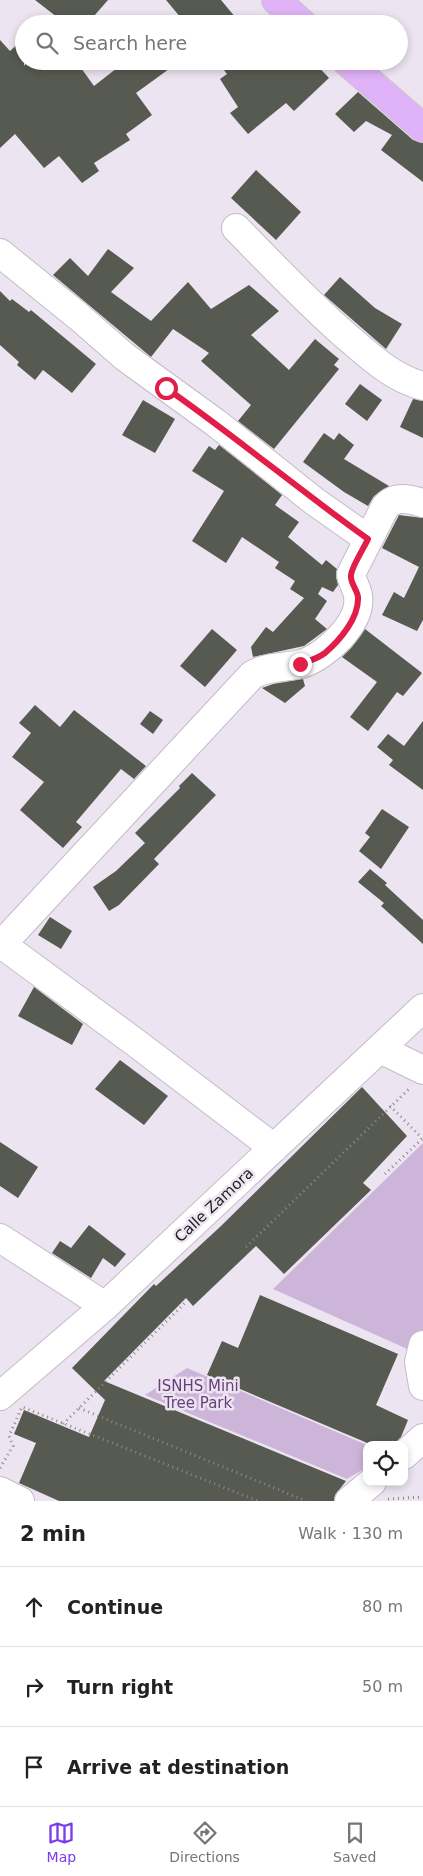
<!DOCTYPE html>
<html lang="en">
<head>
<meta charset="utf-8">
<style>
  body { margin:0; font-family:"DejaVu Sans",sans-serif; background:#f2f2f2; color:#222 }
  .controls { position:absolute; right:15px; bottom:15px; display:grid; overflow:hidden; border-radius:10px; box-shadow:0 2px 8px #0003 }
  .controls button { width:45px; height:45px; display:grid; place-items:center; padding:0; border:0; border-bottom:1px solid #e0e0e0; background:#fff; color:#222; font:25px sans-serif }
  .stop { position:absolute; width:15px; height:15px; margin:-11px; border:4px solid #e11d48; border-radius:50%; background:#fff }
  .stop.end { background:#e11d48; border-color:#fff; box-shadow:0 1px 5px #0008 }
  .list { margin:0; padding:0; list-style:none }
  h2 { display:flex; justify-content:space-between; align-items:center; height:65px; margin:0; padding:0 20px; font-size:21px }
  h2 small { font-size:16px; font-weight:400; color:#767676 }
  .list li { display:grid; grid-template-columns:32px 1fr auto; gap:15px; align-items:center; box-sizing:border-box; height:80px; padding:0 20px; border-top:1px solid #e0e0e0 }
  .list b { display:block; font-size:19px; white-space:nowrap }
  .list em { font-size:16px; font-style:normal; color:#767676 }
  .icon { flex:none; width:28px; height:28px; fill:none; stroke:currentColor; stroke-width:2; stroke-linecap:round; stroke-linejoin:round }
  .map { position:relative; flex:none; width:423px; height:1501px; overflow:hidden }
  .search { position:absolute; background:#fff; box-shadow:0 2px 8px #0003; left:15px; right:15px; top:15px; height:55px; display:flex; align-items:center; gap:12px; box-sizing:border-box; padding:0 18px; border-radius:28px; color:#767676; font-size:19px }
  .sheet { height:305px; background:#fff }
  nav { display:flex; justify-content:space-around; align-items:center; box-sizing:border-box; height:70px; border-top:1px solid #e0e0e0; background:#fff; font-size:14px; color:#767676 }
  nav a { display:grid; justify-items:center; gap:2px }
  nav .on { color:#7c3aed }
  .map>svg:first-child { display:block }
  .green { fill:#ccb5d9 }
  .building { fill:#575a50 }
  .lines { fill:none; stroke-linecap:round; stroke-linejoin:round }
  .minor-casing { stroke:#c3bcc7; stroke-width:30 }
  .major-casing { stroke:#cac9ca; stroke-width:30 }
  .path { stroke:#8d878f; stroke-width:3; stroke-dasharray:1 4; stroke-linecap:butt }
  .minor { stroke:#fff; stroke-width:28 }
  .major { stroke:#e0b2f7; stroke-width:28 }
  .route { stroke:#e11d48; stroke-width:6 }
  .labels { text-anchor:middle; stroke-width:5; stroke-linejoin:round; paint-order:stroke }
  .street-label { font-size:15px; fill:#232024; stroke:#ece4f0 }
  .park-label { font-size:15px; fill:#663e7a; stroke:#ece4f0 }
</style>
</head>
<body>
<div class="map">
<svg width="423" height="1501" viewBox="0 0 423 1501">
  <rect width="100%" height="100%" fill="#ece4f0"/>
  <path class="green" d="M423,1143v213l-150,-67z
    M187,1368l180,77v22l-20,12 -202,-84z"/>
  <path class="building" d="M35,0h73l-21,24h-21z
    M166,0h55l20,24h-55z
    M24,38v28l4,-5h48l18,25 32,-25h54l-44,32 16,22 -26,19 4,6 -36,23 5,8 -17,12 -23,-27 -15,12 -29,-34 -15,14v-108l10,11z
    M217,61h96l16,17 -35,33 -8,-8 -38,31 -18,-21 8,-6 -18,-28 7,-5z
    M358,92l55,48 10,3v39l-42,-32 11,-15 -26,-14 -12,11 -19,-18z
    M256,170l45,42 -25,28 -45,-42z
    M108,249l26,19 -23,24 40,29 37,-39 23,27 38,-24 30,26 -28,24 38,35 26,-31 24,20 -5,6 5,4 -65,80 -36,-28 13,-16 -50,-44 8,-8 -36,-24 -22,28 -98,-82 17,-17 18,18z
    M340,277l35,31 27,16 -16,25 -62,-54z
    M0,291l10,10 2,-2 17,13 2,-2 65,54 -24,29 -29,-23 -8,10 -18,-15 2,-3 -19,-17z
    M360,384l22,16 -15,21 -22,-17z
    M413,399l10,2v37l-23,-11z
    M143,400l32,19 -20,34 -33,-18z
    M324,433l10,7 5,-7 15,12 -10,14 45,27 -15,10 -6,10 -24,-14 -41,-30z
    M219,445l63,50 -7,10 24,17 -11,15 34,28 4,-5 11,9 -1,8 2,8 -5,7 -11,-5 -4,7 9,7 -12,18 12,10 -23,17 -51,11 -2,-10 15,-20 7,5 31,-34 -14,-9 5,-8 -20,-13 4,-6 -37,-25 -16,26 -34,-22 32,-50 -32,-20 17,-25 6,4z
    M399,515l24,3v102l-6,11 -35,-16 12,-23 10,6 15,-31 -37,-19z
    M212,629l25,21 -32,37 -25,-21z
    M365,629l57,44 -19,23 -6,-4 -29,39 -18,-14 27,-35 -35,-25 10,-10z
    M303,679l2,7 -20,17 -23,-15 11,-4z
    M35,705l25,22 14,-17 72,56 -12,13 -13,-10 -45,53 6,5 -19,21 -43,-38 24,-28 -32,-25 19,-24 -12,-10z
    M150,711l13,9 -10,14 -13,-10z
    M423,721v69l-34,-25 4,-5 -16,-13 11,-13 16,12z
    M192,773l24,22 -62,64 5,5 -40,41 -10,6 -16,-24 23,-16 29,-28 -10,-10 45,-45 -1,-2z
    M382,809l27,18 -28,42 -22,-18 11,-14 -5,-4z
    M370,869l17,14 -2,2 38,35v24l-42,-38 3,-3 -26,-21z
    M50,917l22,14 -11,18 -23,-14z
    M34,987l49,37 -11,21 -54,-29z
    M120,1060l48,36 -24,29 -49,-36z
    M362,1087l45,49 -44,47 8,7 -87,84 -28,-28 -63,60 -7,-8 -82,83 242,100 -11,14 -1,6h-275l-40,-18 17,-40 -22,-9 10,-24 65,27 16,-37 -33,-32 82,-84 2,2 65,-60z
    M0,1142l38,25 -20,31 -18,-12z
    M89,1225l37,29 -11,13 -12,-9 -12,20 -39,-25 8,-12 11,7z
    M260,1295l138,59 -22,51 32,15 -7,17 -8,8h-21l-165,-70 15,-34 16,7z"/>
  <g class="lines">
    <defs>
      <path id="minor" d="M236,228c36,37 71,74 110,108 24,20 46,42 77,50
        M0,253l78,63 47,41 91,66 98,78 54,38
        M0,943l136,100 138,105
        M2,944l250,-269c15,-9 32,-7 49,-11 24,-7 61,-41 57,-68 -1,-8 -6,-14 -7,-22l34,-67c10,-12 25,-8 38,-4
        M380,1049l43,21
        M0,1238l105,68
        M423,1345l-4,17 4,24
        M0,1396l105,-90 318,-298
        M404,1455l19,-17
        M0,1491l20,10
        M349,1501l23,-19"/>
      <path id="major" d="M276,0l27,24
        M346,61l77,67"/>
    </defs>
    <use href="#minor" class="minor-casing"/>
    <use href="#major" class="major-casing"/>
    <path class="path" d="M390,1106l32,32
      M385,1174l38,-36
      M246,1247l164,-159
      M79,1408l227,93
      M63,1424l123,-122
      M0,1468l13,-22 -4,-10 13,-29 236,94
      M388,1499l35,-2"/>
    <use href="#minor" class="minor"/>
    <use href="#major" class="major"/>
  </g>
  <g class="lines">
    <path class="route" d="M166,388c69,48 133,102 202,151 -4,9 -16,27 -17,36 -1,8 6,14 7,22 1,21 -18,43 -33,56 -8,6 -16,8 -25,11"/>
  </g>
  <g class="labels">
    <g class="street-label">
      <text transform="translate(214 1205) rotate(-43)" y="5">Calle Zamora</text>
    </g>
    <g class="park-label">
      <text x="198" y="1391">ISNHS Mini<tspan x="198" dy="17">Tree Park</tspan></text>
    </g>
  </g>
</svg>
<div class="controls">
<button><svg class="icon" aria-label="locate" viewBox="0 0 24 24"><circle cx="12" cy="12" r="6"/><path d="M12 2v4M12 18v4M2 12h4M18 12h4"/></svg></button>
</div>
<div class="stop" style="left:166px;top:388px"></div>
<div class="stop end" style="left:300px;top:664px"></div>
<div class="search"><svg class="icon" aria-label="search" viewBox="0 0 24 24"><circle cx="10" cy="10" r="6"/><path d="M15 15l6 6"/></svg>Search here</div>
</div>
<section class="sheet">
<h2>2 min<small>Walk · 130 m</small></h2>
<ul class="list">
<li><svg class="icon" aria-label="ahead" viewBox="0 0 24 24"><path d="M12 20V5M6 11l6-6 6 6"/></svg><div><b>Continue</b></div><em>80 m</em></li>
<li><svg class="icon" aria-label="right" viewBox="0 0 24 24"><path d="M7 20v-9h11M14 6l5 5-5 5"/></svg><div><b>Turn right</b></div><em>50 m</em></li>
<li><svg class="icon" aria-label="arrive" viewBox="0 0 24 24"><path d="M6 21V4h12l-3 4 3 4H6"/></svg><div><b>Arrive at destination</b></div></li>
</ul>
</section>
<nav>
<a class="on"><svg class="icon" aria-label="map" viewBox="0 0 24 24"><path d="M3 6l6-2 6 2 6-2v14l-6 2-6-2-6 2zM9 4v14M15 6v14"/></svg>Map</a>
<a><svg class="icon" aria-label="directions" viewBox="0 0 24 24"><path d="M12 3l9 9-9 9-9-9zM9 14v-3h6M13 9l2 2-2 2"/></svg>Directions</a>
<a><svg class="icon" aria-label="saved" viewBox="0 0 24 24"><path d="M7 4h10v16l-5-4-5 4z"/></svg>Saved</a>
</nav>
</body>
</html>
